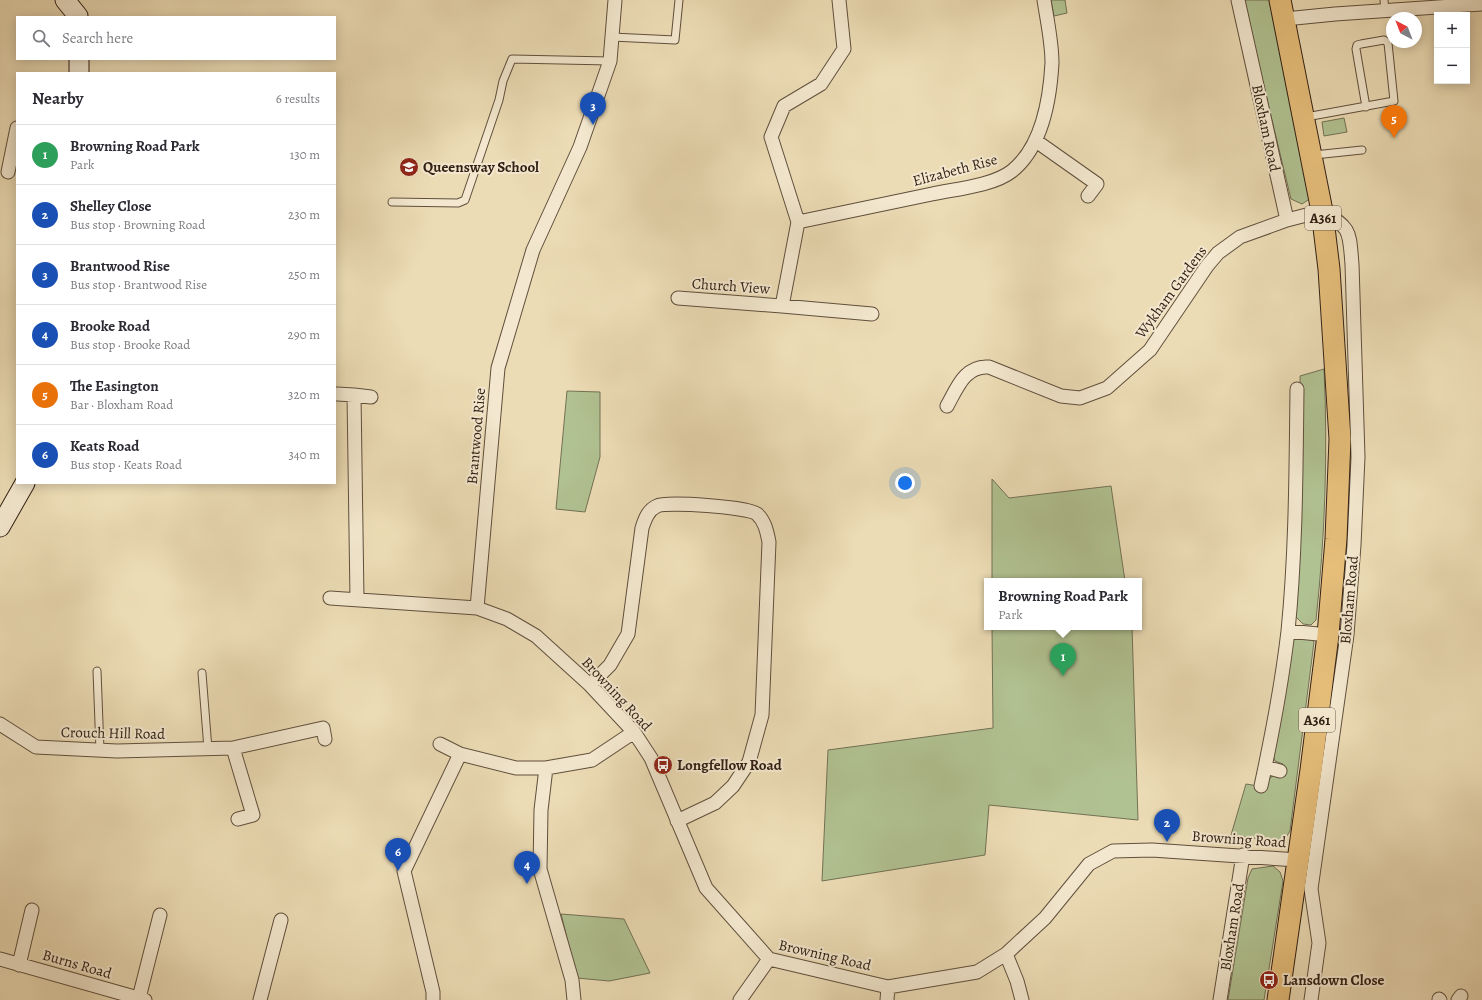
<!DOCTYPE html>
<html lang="en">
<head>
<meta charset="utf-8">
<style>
  body { margin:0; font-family:Alegreya,serif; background:#f2f2f3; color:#2b2b33 }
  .controls { position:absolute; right:12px; top:12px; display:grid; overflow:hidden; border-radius:0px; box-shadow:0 2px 10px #0003 }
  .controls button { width:36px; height:36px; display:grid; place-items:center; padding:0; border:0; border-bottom:1px solid #e1e1e2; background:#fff; color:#2b2b33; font:20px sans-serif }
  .compass { position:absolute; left:1386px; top:12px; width:36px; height:36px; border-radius:50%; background:#fff; box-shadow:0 2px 10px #0003; rotate:318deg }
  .you { position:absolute; left:905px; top:483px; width:14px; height:14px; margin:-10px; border:3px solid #fff; border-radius:50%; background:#1a73e8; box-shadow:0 0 0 6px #1a73e833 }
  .badge { display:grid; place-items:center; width:26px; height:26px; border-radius:50%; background:#8f2418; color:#fff; font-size:13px; font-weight:700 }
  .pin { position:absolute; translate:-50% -33px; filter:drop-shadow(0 1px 2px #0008) }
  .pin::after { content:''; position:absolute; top:21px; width:14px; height:12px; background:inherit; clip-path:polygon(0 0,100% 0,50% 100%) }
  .popup { position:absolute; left:984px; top:578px; width:158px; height:52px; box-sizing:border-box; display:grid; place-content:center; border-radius:0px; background:#fff; filter:drop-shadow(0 1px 3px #0005); font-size:13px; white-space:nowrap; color:#7c7c81 }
  .popup b { font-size:15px; color:#2b2b33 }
  .popup::after { content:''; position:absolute; left:50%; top:100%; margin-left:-8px; border:8px solid transparent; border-top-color:#fff }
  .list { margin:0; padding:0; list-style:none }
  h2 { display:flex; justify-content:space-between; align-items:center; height:52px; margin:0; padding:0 16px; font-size:17px }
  h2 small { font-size:13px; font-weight:400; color:#7c7c81 }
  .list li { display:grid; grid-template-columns:26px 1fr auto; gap:12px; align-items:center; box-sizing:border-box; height:60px; padding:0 16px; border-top:1px solid #e1e1e2 }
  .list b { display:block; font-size:15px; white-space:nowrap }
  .list p { margin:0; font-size:13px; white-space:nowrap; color:#7c7c81 }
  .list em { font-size:13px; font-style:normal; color:#7c7c81 }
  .icon { flex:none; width:22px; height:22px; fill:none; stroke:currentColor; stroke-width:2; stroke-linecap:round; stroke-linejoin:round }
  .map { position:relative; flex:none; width:1482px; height:1000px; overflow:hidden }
  .search { position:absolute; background:#fff; box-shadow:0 2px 10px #0003; left:16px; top:16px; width:320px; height:44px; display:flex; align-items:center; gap:10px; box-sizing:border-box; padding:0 14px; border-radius:0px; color:#7c7c81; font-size:15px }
  .panel { position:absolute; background:#fff; box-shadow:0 2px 10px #0003; left:16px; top:72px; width:320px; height:412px; border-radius:0px }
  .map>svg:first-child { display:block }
  .green { fill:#b1c292; stroke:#727154 }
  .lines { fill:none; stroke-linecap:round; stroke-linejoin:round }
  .lane-casing { stroke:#604f3d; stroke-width:9 }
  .street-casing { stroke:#604f3d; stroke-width:15 }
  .secondary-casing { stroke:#322015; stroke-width:21 }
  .primary-casing { stroke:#322015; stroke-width:23 }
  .lane { stroke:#f3e8cf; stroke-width:7 }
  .street { stroke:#f3e8cf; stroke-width:13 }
  .secondary { stroke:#f3e8cf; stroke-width:19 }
  .primary { stroke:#e6be7a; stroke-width:21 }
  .labels { text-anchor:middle; stroke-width:4; stroke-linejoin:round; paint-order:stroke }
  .shield { fill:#f3e8cf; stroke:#6c5c4d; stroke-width:1 }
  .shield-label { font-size:14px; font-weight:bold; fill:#322015 }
  .street-label { font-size:15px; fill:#322015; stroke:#f3e8cf }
  .poi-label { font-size:15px; font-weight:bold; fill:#322015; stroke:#f3e8cf; text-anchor:start }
</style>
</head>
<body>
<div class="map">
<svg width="1482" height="1000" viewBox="0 0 1482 1000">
  <rect width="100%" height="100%" fill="#ecdcb5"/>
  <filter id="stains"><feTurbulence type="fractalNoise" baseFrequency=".005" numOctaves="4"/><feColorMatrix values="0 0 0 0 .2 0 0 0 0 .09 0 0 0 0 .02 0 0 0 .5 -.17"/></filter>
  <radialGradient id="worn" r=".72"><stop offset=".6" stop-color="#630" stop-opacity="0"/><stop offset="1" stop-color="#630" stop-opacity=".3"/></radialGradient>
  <path class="green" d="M1051,0h14l2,13 -13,3z
    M1243,0h27l41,198 -9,6 -11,-5z
    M1344,118l3,14 -23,4 -2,-14z
    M1324,369c4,84 1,168 -8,251l-5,5 -8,-1 -8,-8 7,-124 -2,-116z
    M567,391l33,1v65l-15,55 -29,-3z
    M992,479l17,19 102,-12 14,95h-133z
    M992,627h140l6,193 -149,-15 -4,50 -163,26 6,-131 165,-22z
    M1302,634l7,3 5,5 -24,189 -5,8 -9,2 -45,-6 15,-51 18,3 8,-11 9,-1 2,-11 -8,-3 -3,-9 21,-111z
    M1273,866l7,6 3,9 -19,119h-36l20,-122 4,-9z
    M561,914l63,5 26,54 -41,8 -32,-3z"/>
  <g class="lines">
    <defs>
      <path id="lane" d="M1384,0l1,12
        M612,37l63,3 4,-40
        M1306,117l88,-16 -6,-58 -4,-3 -23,4 -4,1 -1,4 10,58
        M1314,155l48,-5
        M392,202l66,1 7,-3 34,-100 4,-19 9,-22 98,2
        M97,671l3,79
        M202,673l6,76"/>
      <path id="street" d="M1238,0l49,220 35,-9c30,18 27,20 30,53l6,193 -4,88 -7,90 -36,254 8,54 -8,57
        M1285,19l50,-5 147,-10
        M1036,141l61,43 -9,12
        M8,172l9,-44
        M798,222c45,-9 89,-19 134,-28 23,-5 61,-8 80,-23 30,-24 38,-72 40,-108 0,-21 -5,-43 -8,-63
        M678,298l104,8 16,-84 -27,-85 13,-31 37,-22 23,-35 -5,-49
        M782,306l90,8
        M337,394l17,1
        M947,406c10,-18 18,-41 42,-39l72,29 19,2 27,-10 43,-38 57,-84 11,-13 22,-16 47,-17
        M330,598l147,10 30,11 29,17 54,49 44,47 17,26 55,130 63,71 119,28 89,-15 29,-18 39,-36 44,-54 24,-13 39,-1 145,10
        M357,599l-3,-204 17,2
        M477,608l21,-240 35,-118 47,-103 30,-86 5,-61
        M1288,631l40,4
        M590,685l20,-20 18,-31 14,-106c3,-9 6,-18 15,-22 9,-5 92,1 100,8 8,7 10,18 12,28l-7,173 -13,47 -16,24 -18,17 -38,18
        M0,724l36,23 81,4 116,-3 90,-20 2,11
        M440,744l20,10 56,14h30l46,-8 42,-28
        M233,748l20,67 -15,4
        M1265,767l15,4
        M546,768l-5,42 -1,59 32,111 2,20
        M1261,786c11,-51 21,-103 27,-155 8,-80 8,-161 9,-242
        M1006,954l11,27 5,19
        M0,959l145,41
        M19,965l13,-55
        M139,998l21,-83
        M1439,999l1,1
        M260,1000l21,-80
        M433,1000v-8l-29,-121 56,-117
        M740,1000l29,-41
        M887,1000l1,-13
        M1220,1000l23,-145
        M1458,1000l3,-4"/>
      <path id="secondary" d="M65,0l13,16
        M79,59v14
        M0,527l25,-44"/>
      <path id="primary" d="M1278,1000l33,-230 17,-135 8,-96 4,-100 -11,-170 -7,-58 -42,-211"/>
    </defs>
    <use href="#lane" class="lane-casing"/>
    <use href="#street" class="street-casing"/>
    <use href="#secondary" class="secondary-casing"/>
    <use href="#primary" class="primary-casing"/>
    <use href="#lane" class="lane"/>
    <use href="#street" class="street"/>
    <use href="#secondary" class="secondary"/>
    <use href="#primary" class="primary"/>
  </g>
  <defs>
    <symbol id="school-disc" viewBox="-11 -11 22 22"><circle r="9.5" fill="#8f2418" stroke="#f3e8cf"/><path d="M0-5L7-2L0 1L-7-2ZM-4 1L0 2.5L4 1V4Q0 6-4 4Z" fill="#fff"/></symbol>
    <symbol id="bus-disc" viewBox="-11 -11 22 22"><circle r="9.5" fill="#8f2418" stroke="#f3e8cf"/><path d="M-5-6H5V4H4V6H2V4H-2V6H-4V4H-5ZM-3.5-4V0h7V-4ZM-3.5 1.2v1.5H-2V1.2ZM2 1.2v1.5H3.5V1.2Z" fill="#fff"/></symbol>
  </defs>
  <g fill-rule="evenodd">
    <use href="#school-disc" x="398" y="156" width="22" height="22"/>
    <use href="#bus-disc" x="652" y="754" width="22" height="22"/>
    <use href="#bus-disc" x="1258" y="969" width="22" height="22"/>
  </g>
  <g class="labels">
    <g class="shield">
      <rect x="1305" y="206" width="36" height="24" rx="3"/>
      <rect x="1299" y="708" width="36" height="24" rx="3"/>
    </g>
    <g class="shield-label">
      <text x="1323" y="223">A361</text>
      <text x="1317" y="725">A361</text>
    </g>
    <g class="street-label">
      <text transform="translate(1266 128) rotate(78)" y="5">Bloxham Road</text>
      <text transform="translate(955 170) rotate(-15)" y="5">Elizabeth Rise</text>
      <text transform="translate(731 286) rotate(4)" y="5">Church View</text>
      <text transform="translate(1171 292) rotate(-54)" y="5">Wykham Gardens</text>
      <text transform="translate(476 436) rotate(-85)" y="5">Brantwood Rise</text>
      <text transform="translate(1349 600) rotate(-85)" y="5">Bloxham Road</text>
      <text transform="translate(617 694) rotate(47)" y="5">Browning Road</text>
      <text transform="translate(113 733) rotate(1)" y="5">Crouch Hill Road</text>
      <text transform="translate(1239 839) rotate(4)" y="5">Browning Road</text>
      <text transform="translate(1232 927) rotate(-81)" y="5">Bloxham Road</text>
      <text transform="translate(825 955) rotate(13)" y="5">Browning Road</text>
      <text transform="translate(77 964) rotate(16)" y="5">Burns Road</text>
    </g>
    <g class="poi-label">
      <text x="423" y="172">Queensway School</text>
      <text x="677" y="770">Longfellow Road</text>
      <text x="1283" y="985">Lansdown Close</text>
    </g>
  </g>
  <rect width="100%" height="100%" filter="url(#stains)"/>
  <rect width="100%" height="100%" fill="url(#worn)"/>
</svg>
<div class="controls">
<button>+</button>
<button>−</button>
</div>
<svg class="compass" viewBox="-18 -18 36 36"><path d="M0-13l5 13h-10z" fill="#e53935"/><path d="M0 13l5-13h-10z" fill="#7c7c81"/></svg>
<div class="you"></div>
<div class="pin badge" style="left:1063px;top:676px;background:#2e9e5b">1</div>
<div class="popup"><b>Browning Road Park</b>Park</div>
<div class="pin badge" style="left:1167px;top:842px;background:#1a4fb4">2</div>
<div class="pin badge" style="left:593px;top:125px;background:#1a4fb4">3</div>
<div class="pin badge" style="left:527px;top:884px;background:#1a4fb4">4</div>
<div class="pin badge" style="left:1394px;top:138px;background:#e8710a">5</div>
<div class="pin badge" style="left:398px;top:871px;background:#1a4fb4">6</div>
<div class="search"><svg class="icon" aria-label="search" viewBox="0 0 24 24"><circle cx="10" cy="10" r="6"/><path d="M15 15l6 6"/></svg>Search here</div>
<section class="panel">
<h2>Nearby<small>6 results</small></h2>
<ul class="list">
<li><span class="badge" style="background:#2e9e5b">1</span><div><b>Browning Road Park</b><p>Park</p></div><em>130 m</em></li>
<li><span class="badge" style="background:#1a4fb4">2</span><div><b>Shelley Close</b><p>Bus stop · Browning Road</p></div><em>230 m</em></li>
<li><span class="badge" style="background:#1a4fb4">3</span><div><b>Brantwood Rise</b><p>Bus stop · Brantwood Rise</p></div><em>250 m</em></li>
<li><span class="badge" style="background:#1a4fb4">4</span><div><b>Brooke Road</b><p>Bus stop · Brooke Road</p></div><em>290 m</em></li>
<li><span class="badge" style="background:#e8710a">5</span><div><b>The Easington</b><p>Bar · Bloxham Road</p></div><em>320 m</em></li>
<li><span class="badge" style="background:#1a4fb4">6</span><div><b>Keats Road</b><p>Bus stop · Keats Road</p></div><em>340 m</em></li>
</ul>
</section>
</div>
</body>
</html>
